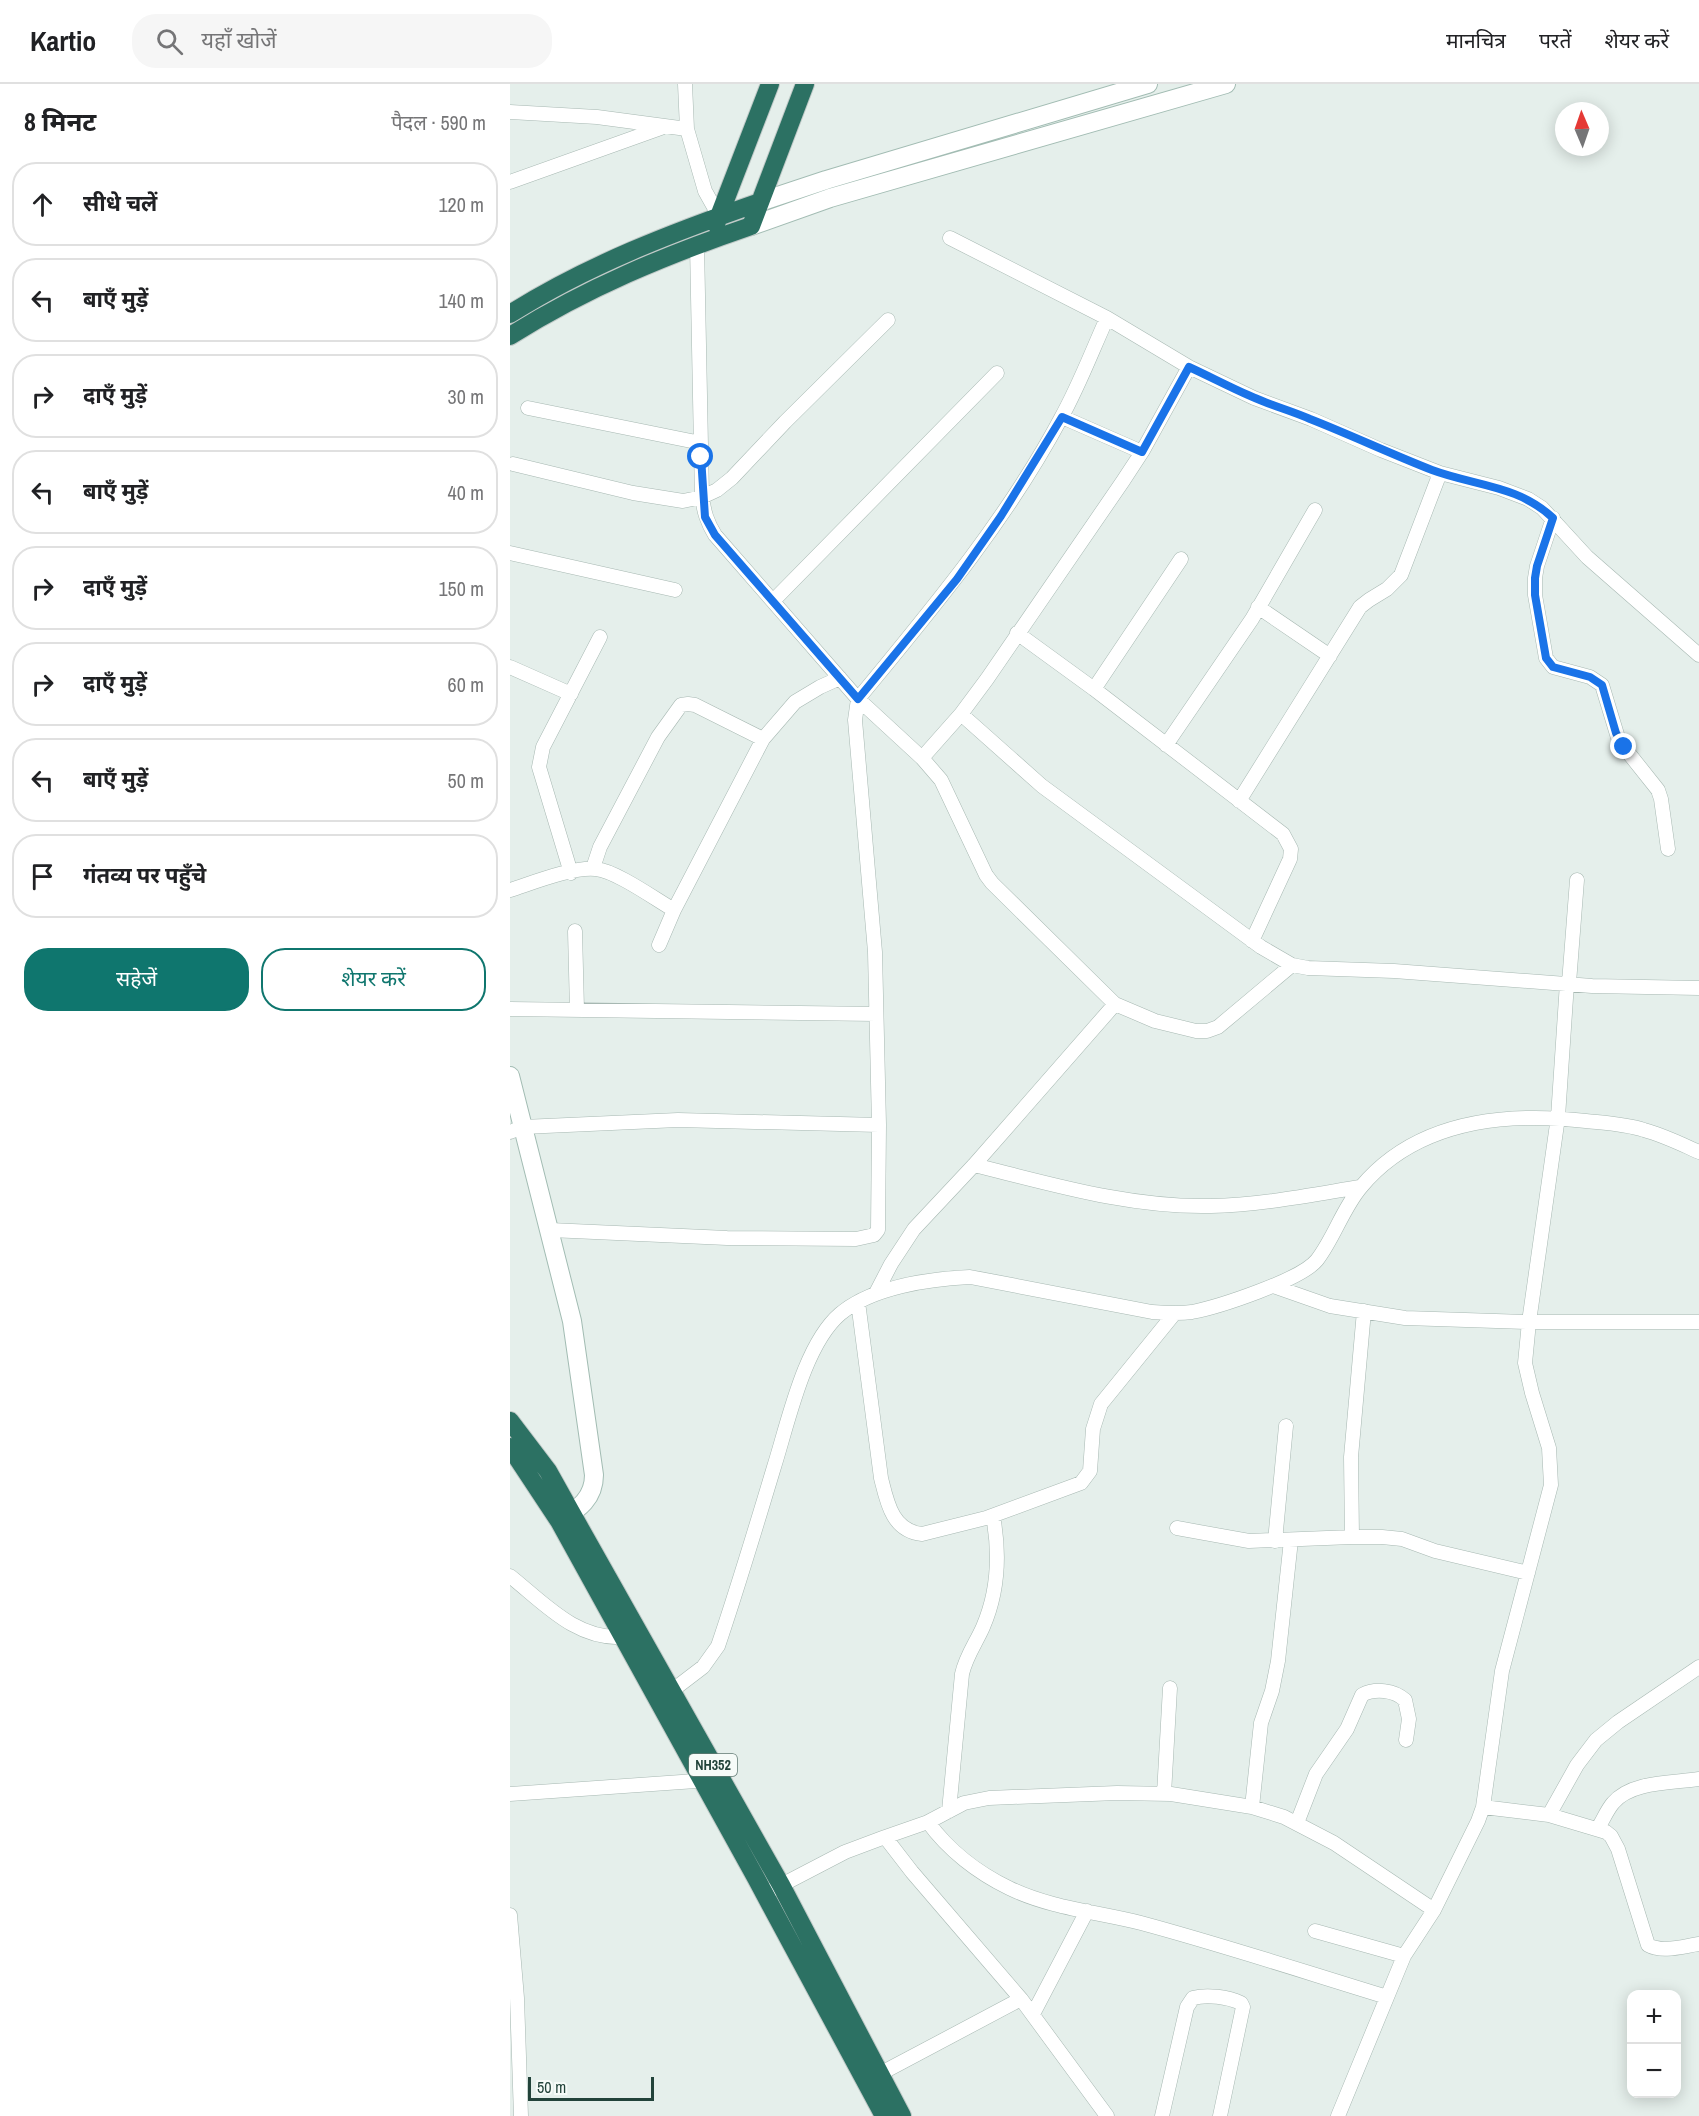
<!DOCTYPE html>
<html lang="hi">
<head>
<meta charset="utf-8">
<style>
  body { margin:0; font-family:"Archivo Narrow","Noto Sans Devanagari",sans-serif; background:#f6f6f6; color:#202124 }
  .controls { position:absolute; right:18px; bottom:18px; display:grid; overflow:hidden; border-radius:12px; box-shadow:0 3px 15px #0003 }
  .controls button { width:54px; height:54px; display:grid; place-items:center; padding:0; border:0; border-bottom:2px solid #e0e0e0; background:#fff; color:#202124; font:30px sans-serif }
  .compass { position:absolute; left:1045px; top:18px; width:54px; height:54px; border-radius:50%; background:#fff; box-shadow:0 3px 15px #0003; rotate:358deg }
  .scale { position:absolute; left:18px; bottom:15px; width:126px; box-sizing:border-box; padding-left:6px; border:3px solid #22433a; border-top:0; font-size:16px; line-height:21px; white-space:nowrap; color:#22433a; -webkit-text-stroke:4px #f6fbf8; paint-order:stroke }
  .stop { position:absolute; width:18px; height:18px; margin:-14px; border:4px solid #1a73e8; border-radius:50%; background:#fff }
  .stop.end { background:#1a73e8; border-color:#fff; box-shadow:0 2px 6px #0008 }
  .list { margin:0; padding:0; list-style:none }
  h2 { display:flex; justify-content:space-between; align-items:center; height:78px; margin:0; padding:0 24px; font-size:26px }
  h2 small { font-size:20px; font-weight:400; color:#757577 }
  .list li { display:grid; grid-template-columns:39px 1fr auto; gap:18px; align-items:center; box-sizing:border-box; height:84px; margin:0 12px 12px; padding:0 12px; border:2px solid #e0e0e0; border-radius:24px }
  .list b { display:block; font-size:22px; white-space:nowrap }
  .list em { font-size:20px; font-style:normal; color:#757577 }
  .actions { display:flex; gap:12px; padding:18px 24px }
  .actions a { flex:1; padding:14px 0; border:2px solid #0f766e; border-radius:24px; text-align:center; font-size:21px; color:#0f766e }
  .actions .main { background:#0f766e; color:#fff }
  .icon { flex:none; width:33px; height:33px; fill:none; stroke:currentColor; stroke-width:2; stroke-linecap:round; stroke-linejoin:round }
  .map { position:relative; flex:none; width:1189px; height:2032px; overflow:hidden }
  header { display:flex; align-items:center; gap:36px; box-sizing:border-box; height:84px; padding:0 30px; background:#fff; border-bottom:2px solid #e0e0e0 }
  header strong { font-size:28px }
  nav { display:flex; gap:33px; margin-inline-start:auto; font-size:21px }
  .search { width:420px; height:54px; background:#f6f6f6; display:flex; align-items:center; gap:15px; box-sizing:border-box; padding:0 21px; border-radius:24px; color:#757577; font-size:22px }
  main { display:flex }
  aside { flex:1; background:#fff }
  .map>svg:first-child { display:block }
  .lines { fill:none; stroke-linecap:round; stroke-linejoin:round }
  .street-casing { stroke:#a7b8b2; stroke-width:15 }
  .secondary-casing { stroke:#a2bcb3; stroke-width:20 }
  .highway-casing { stroke:#c1cac8; stroke-width:20 }
  .street { stroke:#fff; stroke-width:14 }
  .secondary { stroke:#fff; stroke-width:18 }
  .highway { stroke:#2c7163; stroke-width:18 }
  .route { stroke:#1a73e8; stroke-width:8 }
  .labels { text-anchor:middle; stroke-width:5; stroke-linejoin:round; paint-order:stroke }
  .shield { fill:#f6fbf8; stroke:#627a73; stroke-width:1.5 }
  .shield-label { font-size:14px; font-weight:bold; fill:#22433a }
</style>
</head>
<body>
<header>
<strong>Kartio</strong>
<div class="search"><svg class="icon" aria-label="search" viewBox="0 0 24 24"><circle cx="10" cy="10" r="6"/><path d="M15 15l6 6"/></svg>यहाँ खोजें</div>
<nav><a>मानचित्र</a><a>परतें</a><a>शेयर करें</a></nav>
</header>
<main>
<aside>
<h2>8 मिनट<small>पैदल · 590 m</small></h2>
<ul class="list">
<li><svg class="icon" aria-label="ahead" viewBox="0 0 24 24"><path d="M12 20V5M6 11l6-6 6 6"/></svg><div><b>सीधे चलें</b></div><em>120 m</em></li>
<li><svg class="icon" aria-label="left" viewBox="0 0 24 24"><path d="M17 20v-9H6M10 6l-5 5 5 5"/></svg><div><b>बाएँ मुड़ें</b></div><em>140 m</em></li>
<li><svg class="icon" aria-label="right" viewBox="0 0 24 24"><path d="M7 20v-9h11M14 6l5 5-5 5"/></svg><div><b>दाएँ मुड़ें</b></div><em>30 m</em></li>
<li><svg class="icon" aria-label="left" viewBox="0 0 24 24"><path d="M17 20v-9H6M10 6l-5 5 5 5"/></svg><div><b>बाएँ मुड़ें</b></div><em>40 m</em></li>
<li><svg class="icon" aria-label="right" viewBox="0 0 24 24"><path d="M7 20v-9h11M14 6l5 5-5 5"/></svg><div><b>दाएँ मुड़ें</b></div><em>150 m</em></li>
<li><svg class="icon" aria-label="right" viewBox="0 0 24 24"><path d="M7 20v-9h11M14 6l5 5-5 5"/></svg><div><b>दाएँ मुड़ें</b></div><em>60 m</em></li>
<li><svg class="icon" aria-label="left" viewBox="0 0 24 24"><path d="M17 20v-9H6M10 6l-5 5 5 5"/></svg><div><b>बाएँ मुड़ें</b></div><em>50 m</em></li>
<li><svg class="icon" aria-label="arrive" viewBox="0 0 24 24"><path d="M6 21V4h12l-3 4 3 4H6"/></svg><div><b>गंतव्य पर पहुँचे</b></div></li>
</ul>
<div class="actions"><a class="main">सहेजें</a><a>शेयर करें</a></div>
</aside>
<div class="map">
<svg width="1189" height="2032" viewBox="0 0 1189 2032">
  <rect width="100%" height="100%" fill="#e5efeb"/>
  <g class="lines">
    <defs>
      <path id="street" d="M175,0l2,45 18,62 14,25
        M0,28l87,5 90,12
        M0,98l151,-54
        M440,154l157,80 82,49 65,31 57,21 70,31 59,23 59,15 29,11 14,9 45,49 112,98
        M187,161l5,252c2,15 5,25 13,38l143,164 64,59 19,22 45,95 6,8 123,121 40,17 41,10h11l11,-4 74,-62
        M18,324l173,35
        M552,333l80,35
        M3,380l120,29 50,8 19,-4 15,-7 15,-12 53,-56 103,-102
        M1043,434l-16,48 -2,12v17l11,63 7,9 37,10 12,8 17,56 39,49 3,9 7,50
        M0,469l165,37
        M263,517l224,-228
        M748,523l72,49
        M507,549l77,56 189,145 8,15 -1,10 -38,82
        M0,583l61,27
        M584,605l87,-130
        M451,630l81,72 219,161 31,18 16,3 86,3 198,15 107,2
        M656,661l86,-126 63,-109
        M412,674l39,-44 26,-35 136,-198 19,-29 47,-85
        M729,717l121,-194 9,-7 18,-11 14,-14 39,-102
        M83,784l7,-21 58,-110 23,-32 7,-1 7,1 68,34
        M61,789l-32,-106 4,-20 57,-110
        M0,806c22,-7 65,-24 86,-21 20,2 59,30 78,41
        M65,847l2,79
        M149,861l15,-35 89,-171 32,-37 25,-15 20,-9
        M0,925l366,5
        M0,1048l13,-5 155,-7 201,5
        M464,1081c77,19 156,43 237,41 50,-1 100,-11 149,-19
        M40,1146l177,8 129,1 18,-4 4,-5 1,-105 -4,-173 -20,-232 3,-21c74,-90 148,-178 203,-281 18,-32 31,-67 46,-100
        M763,1202l57,20 75,12 124,4h170
        M366,1209l15,-29 23,-35 60,-64 141,-161
        M348,1218l23,176c6,24 11,53 41,56l64,-16 95,-35 9,-12 3,-42 8,-25 73,-90
        M667,1444l72,13 103,-4h30l20,2 33,12 93,22
        M842,1453l-1,-80 13,-146
        M765,1457l11,-115
        M0,1492c34,27 66,64 113,61
        M155,1612l38,-29 15,-21c20,-59 38,-119 56,-179 14,-44 30,-122 66,-153 32,-27 89,-35 130,-37l182,35c13,1 26,2 40,0 26,-5 109,-32 125,-52 17,-22 26,-52 44,-73 56,-67 145,-75 225,-66 19,2 40,3 58,9 19,5 37,14 55,22
        M0,1710l200,-14
        M654,1710l6,-106
        M742,1723l9,-84 11,-32 6,-30 13,-121
        M973,1723l66,8 57,17 5,4 7,13 30,96c14,8 36,1 51,-1
        M439,1727l13,-137c4,-18 14,-31 21,-47 16,-37 17,-73 10,-111
        M1039,1731l28,-50 19,-25 22,-18 81,-55
        M418,1738c20,28 50,51 81,66 41,20 88,24 132,35 82,22 164,49 246,74
        M787,1739l19,-49 31,-45 15,-34c13,-7 32,-5 43,5l4,19 -3,21
        M1088,1744c5,-8 9,-18 15,-25 18,-22 60,-20 86,-24
        M375,1753l43,-15 36,-19 25,-5 128,-5 54,1 81,13 32,10 50,26 100,67
        M262,1806l73,-38 40,-15 27,35 109,127 86,117
        M0,1831l7,83 4,118
        M805,1847l89,25
        M523,1930l54,-103
        M362,1994l149,-79
        M652,2032l25,-109 6,-9c14,-4 35,-1 48,5l2,4 -23,109
        M828,2032l66,-160 30,-46 44,-89 5,-14 19,-136 49,-186 -2,-37 -17,-55 -7,-30 4,-41 29,-205 9,-134h2l8,-103"/>
      <path id="secondary" d="M250,118l66,-22 322,-96
        M241,142l79,-28 396,-114
        M0,992l62,245 22,154c0,23 -15,34 -34,45"/>
      <path id="highway" d="M206,140l54,-140
        M0,230c77,-49 164,-82 250,-112
        M0,252c76,-48 156,-81 241,-110l54,-142
        M0,1337l38,50 24,43 209,371 121,231
        M0,1363l49,74 197,357 128,238"/>
    </defs>
    <use href="#street" class="street-casing"/>
    <use href="#secondary" class="secondary-casing"/>
    <use href="#highway" class="highway-casing"/>
    <use href="#street" class="street"/>
    <use href="#secondary" class="secondary"/>
    <use href="#highway" class="highway"/>
  </g>
  <g class="lines">
    <path class="route" d="M191,373l4,60 10,18 143,164 99,-120 44,-63 61,-99 80,35 47,-85c22,10 44,22 66,31 18,8 37,13 55,21 41,16 81,35 122,51 43,16 86,15 121,48l-16,48 -2,12v17l11,63 7,9 37,10 12,8 14,48 8,14"/>
  </g>
  <g class="labels">
    <rect class="shield" x="179" y="1670" width="48" height="22" rx="4.5"/>
    <g class="shield-label">
      <text x="203" y="1686">NH352</text>
    </g>
  </g>
</svg>
<div class="controls">
<button>+</button>
<button>−</button>
</div>
<svg class="compass" viewBox="-18 -18 36 36"><path d="M0-13l5 13h-10z" fill="#e53935"/><path d="M0 13l5-13h-10z" fill="#757577"/></svg>
<div class="scale">50 m</div>
<div class="stop" style="left:191px;top:373px"></div>
<div class="stop end" style="left:1114px;top:663px"></div>
</div>
</main>
</body>
</html>
